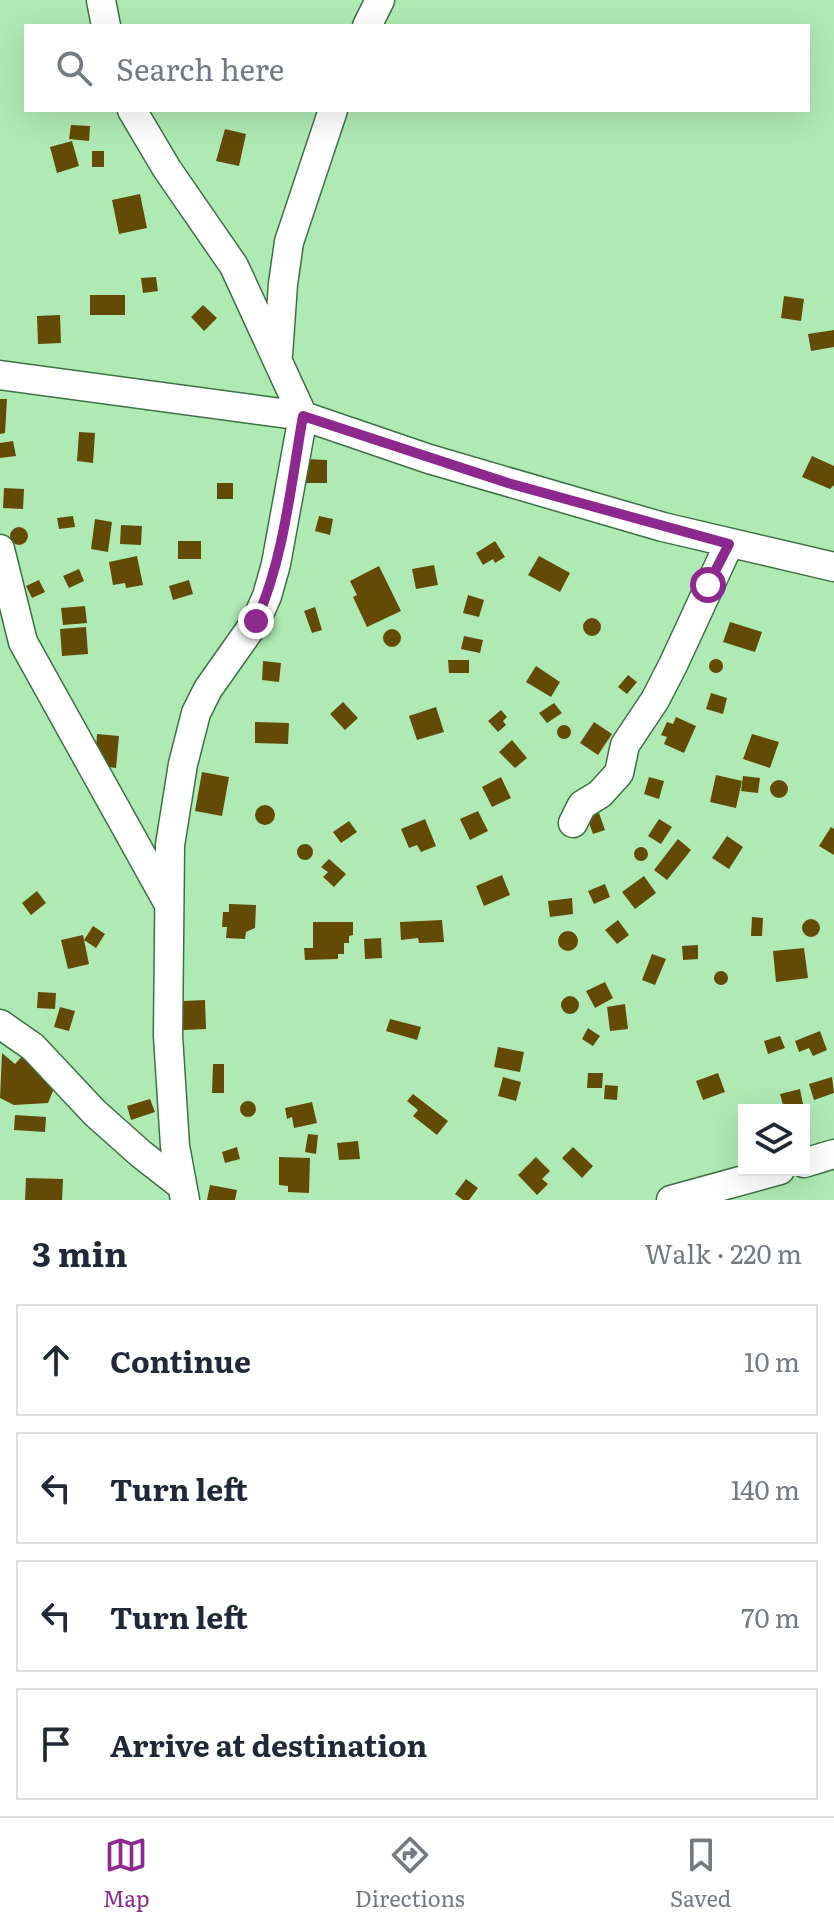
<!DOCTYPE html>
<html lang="en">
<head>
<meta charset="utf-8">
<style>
  body { margin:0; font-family:Literata,serif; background:#f2f2f3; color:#1f2937 }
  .controls { position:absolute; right:24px; bottom:24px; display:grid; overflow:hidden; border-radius:0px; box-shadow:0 8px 32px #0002 }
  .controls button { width:72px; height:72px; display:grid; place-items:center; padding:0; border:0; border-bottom:2px solid #e0e1e3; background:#fff; color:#1f2937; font:40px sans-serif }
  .stop { position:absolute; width:24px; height:24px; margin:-18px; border:6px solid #8d288f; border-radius:50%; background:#fff }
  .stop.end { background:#8d288f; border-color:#fff; box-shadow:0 2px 8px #0008 }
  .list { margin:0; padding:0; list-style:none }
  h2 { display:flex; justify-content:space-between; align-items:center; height:104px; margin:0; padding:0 32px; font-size:34px }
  h2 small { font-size:26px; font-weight:400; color:#747a83 }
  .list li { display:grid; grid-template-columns:52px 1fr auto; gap:24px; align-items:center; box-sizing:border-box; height:112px; margin:0 16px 16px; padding:0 16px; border:2px solid #e0e1e3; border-radius:0px }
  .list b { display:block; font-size:30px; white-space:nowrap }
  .list em { font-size:26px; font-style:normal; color:#747a83 }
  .icon { flex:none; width:44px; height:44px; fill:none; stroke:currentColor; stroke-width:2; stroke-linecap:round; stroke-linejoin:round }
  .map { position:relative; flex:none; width:834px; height:1200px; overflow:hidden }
  .search { position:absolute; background:#fff; box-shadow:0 8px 32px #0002; left:24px; right:24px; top:24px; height:88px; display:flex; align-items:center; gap:20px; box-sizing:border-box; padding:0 28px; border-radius:0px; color:#747a83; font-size:30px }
  .sheet { height:616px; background:#fff }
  nav { display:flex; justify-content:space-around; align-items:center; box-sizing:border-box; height:112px; border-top:2px solid #e0e1e3; background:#fff; font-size:22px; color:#747a83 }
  nav a { display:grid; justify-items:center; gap:4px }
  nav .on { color:#8d288f }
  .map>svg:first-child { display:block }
  .building { fill:#634b05 }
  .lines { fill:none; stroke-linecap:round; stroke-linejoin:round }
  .minor-casing { stroke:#3c7243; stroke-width:31 }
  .minor { stroke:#fff; stroke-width:28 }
  .route { stroke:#8d288f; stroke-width:10 }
</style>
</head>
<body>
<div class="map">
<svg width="834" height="1200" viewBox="0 0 834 1200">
  <rect width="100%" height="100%" fill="#afeab5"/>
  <path class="building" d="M71,125l19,1 -1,15 -20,-2z
    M225,129l21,5 -7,32 -23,-5z
    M72,141l7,25 -22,7 -7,-26z
    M92,151h12v16h-12z
    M140,194l7,34 -28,6 -7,-34z
    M156,277l2,14 -15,2 -2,-15z
    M90,295h35v20h-35z
    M784,296l20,3 -3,22 -20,-3z
    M203,305l14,13 -13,13 -13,-14z
    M60,315l1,28 -23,1 -1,-28z
    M834,330v17l-23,4 -3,-17z
    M0,399h7l-2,34 -5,1z
    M79,432l16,1 -2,30 -16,-2z
    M13,441l3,15 -16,2v-15z
    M812,456l22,10v19l-4,4 -28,-12z
    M306,459l21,1v23h-21z
    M217,483h16v16h-16z
    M4,488l20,1 -1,20 -20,-1z
    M73,516l2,11 -16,2 -2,-11z
    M319,516l14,3 -3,16 -15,-4z
    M95,519l17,3 -4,30 -17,-3z
    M121,525l21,1 -1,19 -21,-1z
    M10 536a9 9 0 1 1 18 0a9 9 0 1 1-18 0Z
    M178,541h23v18h-23z
    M495,541l10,16 -10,6 -2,-4 -10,6 -7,-12z
    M137,556l6,29 -17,3 -1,-5 -12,2 -4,-23z
    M539,556l31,17 -10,19 -32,-17z
    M434,565l4,20 -22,4 -4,-20z
    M379,566l22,45 -34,16 -14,-30 4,-2 -7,-14z
    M79,569l5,12 -15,7 -6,-12z
    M39,580l6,12 -13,6 -6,-12z
    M189,580l4,14 -20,6 -4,-14z
    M468,595l16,5 -5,17 -16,-4z
    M85,606l2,17 -24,2 -2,-17z
    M315,607l7,23 -10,3 -8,-22z
    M583 627a9 9 0 1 1 18 0a9 9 0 1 1-18 0Z
    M730,622l32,10 -7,20 -32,-10z
    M86,627l2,27 -26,2 -2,-27z
    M383 638a9 9 0 1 1 18 0a9 9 0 1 1-18 0Z
    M464,636l19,4 -3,13 -19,-4z
    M709 666a7 7 0 1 1 14 0a7 7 0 1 1-14 0Z
    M448,660h21v13h-20z
    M263,661l18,2 -2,19 -17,-2z
    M536,666l24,16 -9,15 -25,-15z
    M628,675l9,7 -10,12 -9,-7z
    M711,693l16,5 -4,16 -17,-5z
    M343,702l15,16 -13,12 -15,-16z
    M554,703l8,10 -15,10 -8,-10z
    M436,707l8,25 -27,8 -8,-24z
    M501,710l6,7 -4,4 3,4 -8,7 -10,-11z
    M676,717l20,9 -12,27 -20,-9 3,-7 -6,-2 6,-13 6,2z
    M255,722l34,1 -1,21 -33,-1z
    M594,722l18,12 -14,21 -18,-12z
    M557 732a7 7 0 1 1 14 0a7 7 0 1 1-14 0Z
    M97,734l22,2 -3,32 -21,-3z
    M752,734l27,8 -9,26 -27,-9z
    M512,740l15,18 -12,10 -16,-16z
    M202,772l27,5 -7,39 -27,-5z
    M716,775l26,6 -6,27 -26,-6z
    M743,776l17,2 -2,15 -17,-2z
    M501,777l10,21 -19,9 -10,-20z
    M649,777l15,4 -5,18 -15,-5z
    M770 789a9 9 0 1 1 18 0a9 9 0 1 1-18 0Z
    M255 815a10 10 0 1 1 20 0a10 10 0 1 1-20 0Z
    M478,811l10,20 -18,9 -10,-21z
    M599,813l6,17 -12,4 -6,-17z
    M425,819l11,27 -15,6 -4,-7 -8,3 -8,-19z
    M659,819l13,8 -11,17 -13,-8z
    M349,821l8,11 -16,11 -8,-11z
    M831,827l3,2v26l-15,-9z
    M727,836l16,11 -14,22 -17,-11z
    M678,839l13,11 -24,30 -13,-10z
    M297 852a8 8 0 1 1 16 0a8 8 0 1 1-16 0Z
    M634 854a7 7 0 1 1 14 0a7 7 0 1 1-14 0Z
    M329,859l17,15 -12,13 -11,-10 5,-5 -7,-5z
    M502,875l8,20 -26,11 -8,-20z
    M644,876l12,17 -21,16 -13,-17z
    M605,884l5,13 -16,7 -6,-13z
    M37,891l9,12 -15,12 -9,-12z
    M572,898l1,16 -23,3 -2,-16z
    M229,904l27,1 -1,23 -9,4 -1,7 -19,-1 1,-11h-5l1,-15h6z
    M752,917l11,1 -1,18h-11z
    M802 928a9 9 0 1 1 18 0a9 9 0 1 1-18 0Z
    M442,920l2,22 -25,1 -1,-5 -17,2 -1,-18z
    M618,920l11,15 -12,9 -12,-14z
    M313,922h40v13l-4,1v7h-5v11h-6v5l-33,1 -1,-12h9z
    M93,926l12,8 -9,14 -12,-8z
    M558 941a10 10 0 1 1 20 0a10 10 0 1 1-20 0Z
    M83,935l6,29 -21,5 -7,-29z
    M381,938l1,20 -17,1 -1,-20z
    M698,945v14l-15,1 -1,-14z
    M804,948l4,30 -32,4 -3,-31z
    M652,954l14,5 -11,26 -13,-5z
    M714 978a7 7 0 1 1 14 0a7 7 0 1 1-14 0Z
    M605,982l8,16 -18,10 -9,-17z
    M38,992l18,1 -1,16 -18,-1z
    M561 1005a9 9 0 1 1 18 0a9 9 0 1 1-18 0Z
    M205,1000l1,29 -23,1v-29z
    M625,1004l3,25 -18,2 -3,-24z
    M60,1007l15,4 -6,20 -15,-4z
    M390,1019l31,8 -4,13 -31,-9z
    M588,1028l12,8 -7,10 -11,-7z
    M820,1031l7,19 -14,6 -4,-8 -10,4 -4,-11z
    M780,1036l5,12 -17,6 -4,-13z
    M498,1047l26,5 -4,20 -26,-5z
    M2,1053l13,11 9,-10 31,32 -7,17 -34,2 -14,-7z
    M213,1064h11v29h-12z
    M588,1073h15l-1,15h-15z
    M718,1073l7,19 -22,8 -7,-19z
    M503,1077l18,5 -5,19 -18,-5z
    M832,1077l2,16 -20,7 -5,-16z
    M605,1085l13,1 -1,14 -13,-1z
    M800,1089l3,15 -19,5 -4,-15z
    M413,1094l35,27 -11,14 -24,-19 5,-6 -11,-9z
    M150,1099l5,13 -24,8 -4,-14z
    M240 1109a8 8 0 1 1 16 0a8 8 0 1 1-16 0Z
    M312,1102l5,21 -23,5 -2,-11 -5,2 -2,-11z
    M15,1115l31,2 -1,15 -31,-2z
    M308,1134l10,1 -2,19 -11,-2z
    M358,1141l2,18 -21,1 -2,-17z
    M237,1147l3,12 -15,4 -3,-11z
    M573,1147l20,19 -11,12 -20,-20z
    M279,1157l31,1 -1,35 -21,-1v-6l-9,-1z
    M536,1157l14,14 -8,8 6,5 -11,11 -19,-20z
    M26,1178l37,1 -1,21h-37z
    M466,1179l12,9 -9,12h-6l-8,-6z
    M210,1185l27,5 -2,10h-28z"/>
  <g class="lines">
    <defs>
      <path id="minor" d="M101,0l5,26
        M367,26l13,-26
        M132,110l35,59 67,97 69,150 -27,148 -9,32 -11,25 -48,68 -12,24 -13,51 -13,81 -2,191 7,110 10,54
        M278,355l5,-71 6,-42 44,-132
        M0,375l303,41 126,43 234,68 171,40
        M0,549l23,93 144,259
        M573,823l9,-18 18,-11 19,-21 6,-28 30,-45 18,-35 56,-121
        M0,1024l33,23 62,66 46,41 41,32
        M804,1163l30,-9
        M671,1200l109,-30"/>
    </defs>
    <use href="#minor" class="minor-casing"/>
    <use href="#minor" class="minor"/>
  </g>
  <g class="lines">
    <path class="route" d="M256,621c28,-62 35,-138 47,-205l205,67 221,61 -21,41"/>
  </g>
</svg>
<div class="controls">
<button><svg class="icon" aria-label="layers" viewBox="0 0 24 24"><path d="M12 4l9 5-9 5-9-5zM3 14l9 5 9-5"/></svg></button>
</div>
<div class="stop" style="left:708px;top:585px"></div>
<div class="stop end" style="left:256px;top:621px"></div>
<div class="search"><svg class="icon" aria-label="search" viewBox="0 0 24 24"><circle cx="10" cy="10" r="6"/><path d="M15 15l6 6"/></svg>Search here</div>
</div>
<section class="sheet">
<h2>3 min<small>Walk · 220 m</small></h2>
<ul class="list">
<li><svg class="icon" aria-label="ahead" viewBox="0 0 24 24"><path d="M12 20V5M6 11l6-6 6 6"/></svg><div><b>Continue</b></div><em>10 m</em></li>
<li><svg class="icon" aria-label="left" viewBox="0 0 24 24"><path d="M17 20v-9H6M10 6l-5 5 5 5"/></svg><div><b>Turn left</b></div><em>140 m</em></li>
<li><svg class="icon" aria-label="left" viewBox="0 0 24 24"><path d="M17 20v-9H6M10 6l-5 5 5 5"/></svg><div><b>Turn left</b></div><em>70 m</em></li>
<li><svg class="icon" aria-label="arrive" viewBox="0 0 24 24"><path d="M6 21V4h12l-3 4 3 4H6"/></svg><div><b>Arrive at destination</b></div></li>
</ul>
</section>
<nav>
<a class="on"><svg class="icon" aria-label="map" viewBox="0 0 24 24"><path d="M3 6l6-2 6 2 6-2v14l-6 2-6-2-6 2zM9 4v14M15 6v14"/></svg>Map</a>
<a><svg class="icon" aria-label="directions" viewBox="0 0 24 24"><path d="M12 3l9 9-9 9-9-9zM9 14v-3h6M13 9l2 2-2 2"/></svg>Directions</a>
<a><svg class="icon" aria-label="saved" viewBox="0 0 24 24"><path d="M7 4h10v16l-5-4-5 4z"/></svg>Saved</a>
</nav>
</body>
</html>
